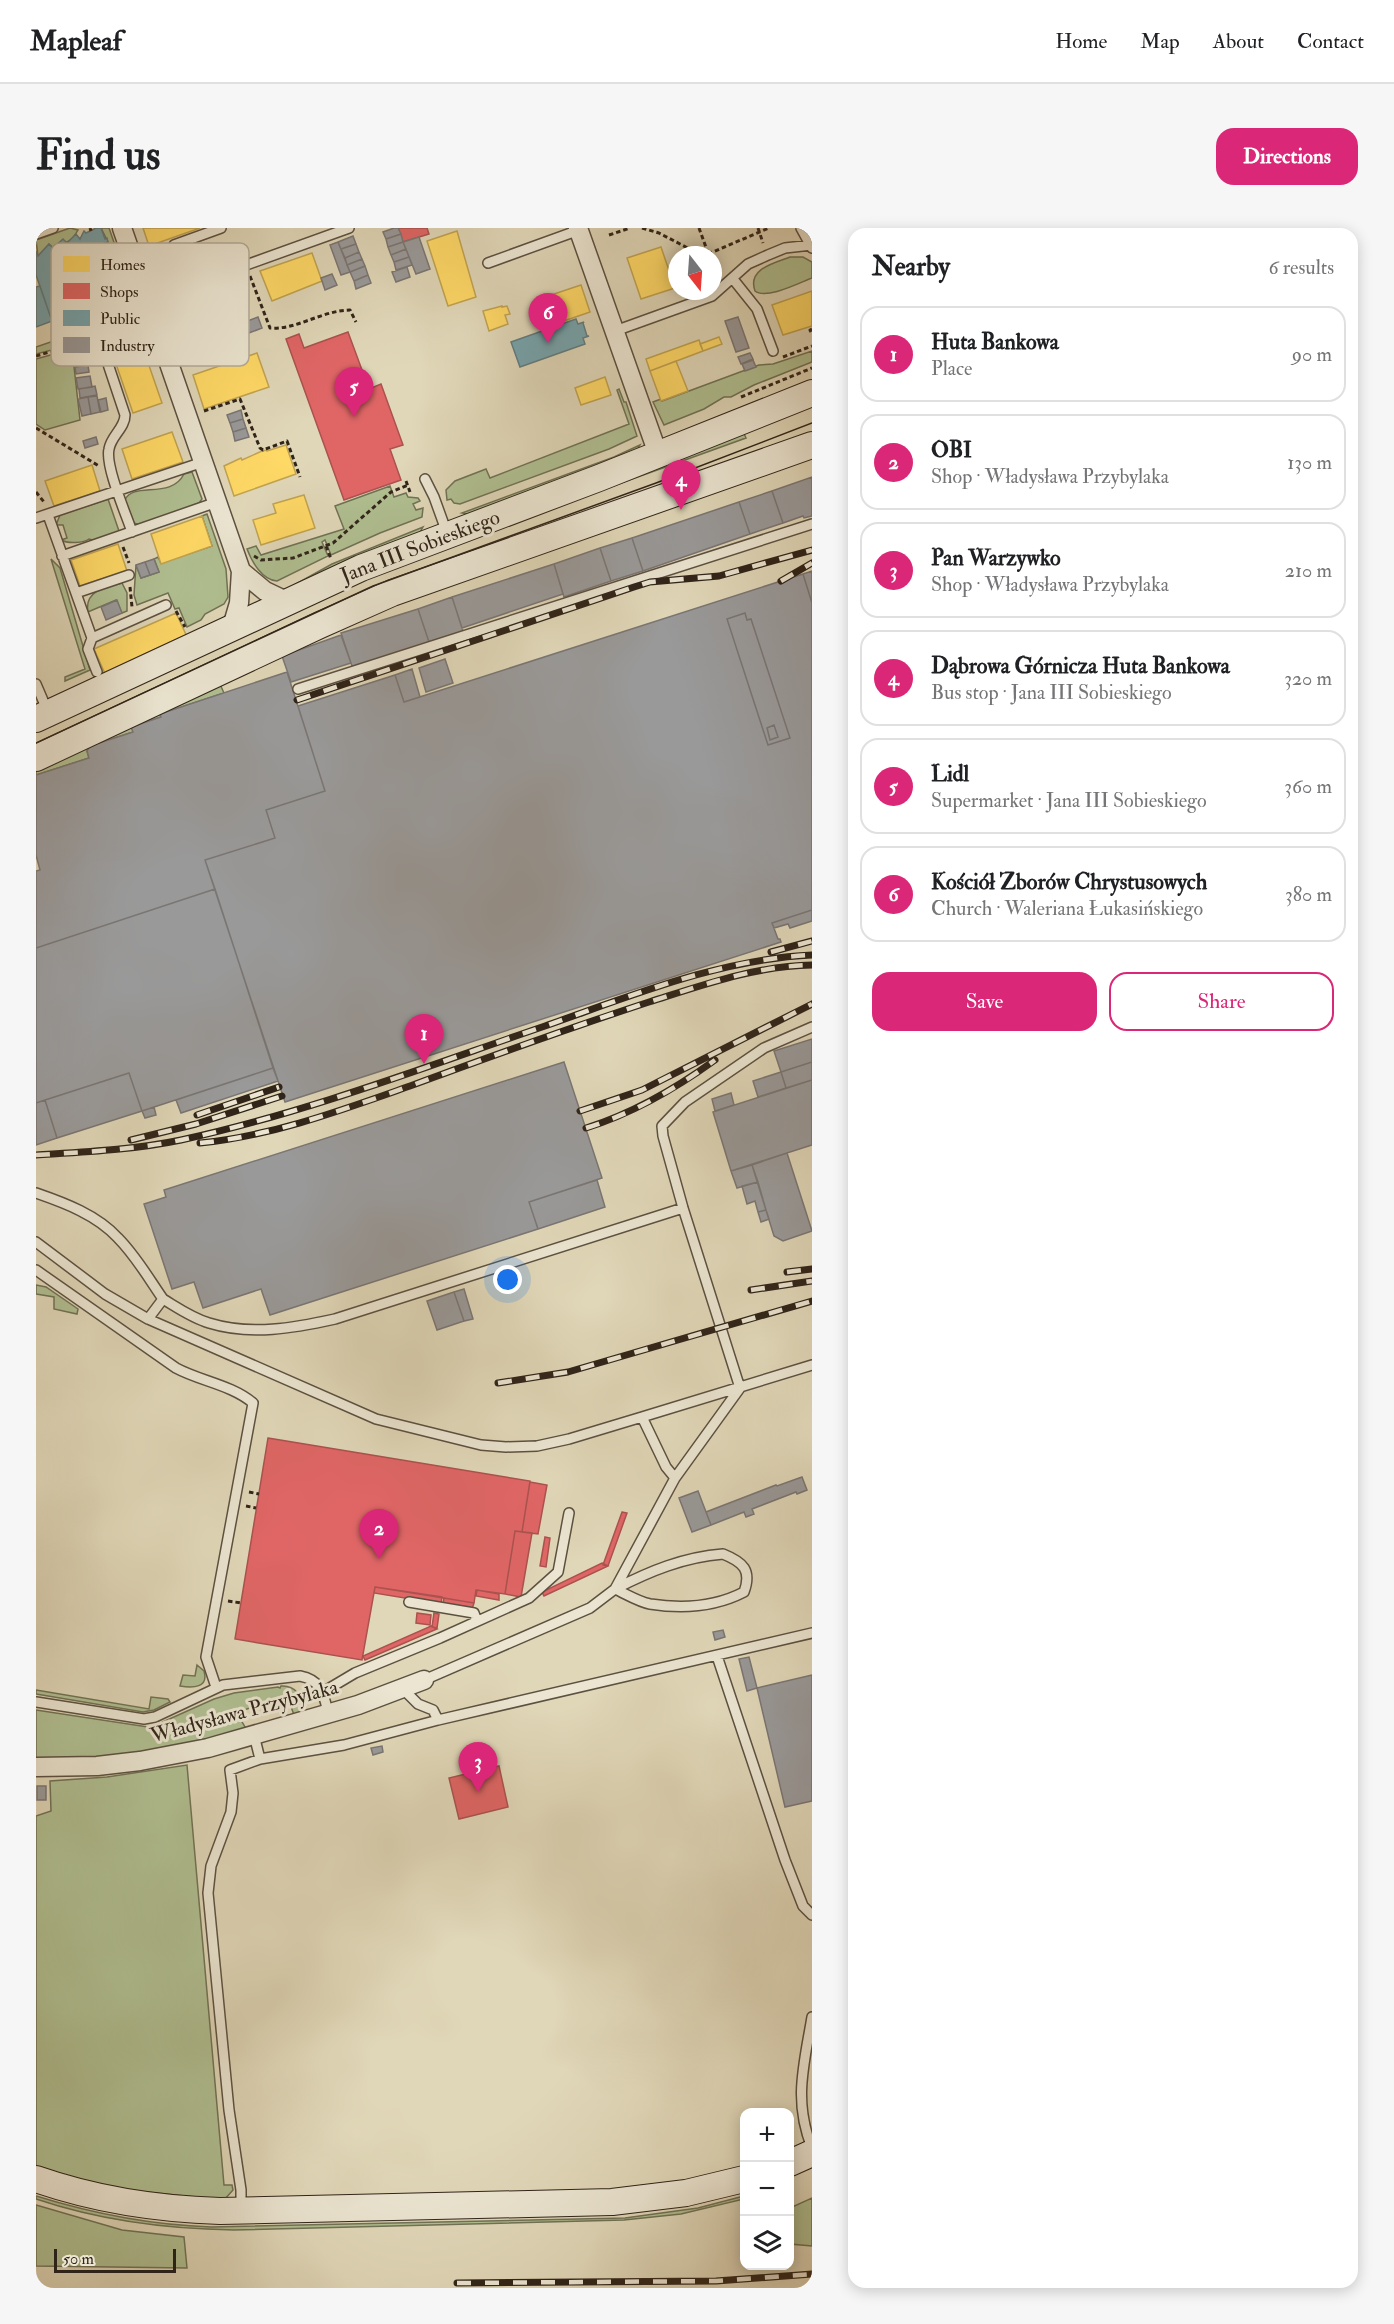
<!DOCTYPE html>
<html lang="en">
<head>
<meta charset="utf-8">
<style>
  body { margin:0; font-family:"IM FELL Double Pica",serif; background:#f6f6f6; color:#202124 }
  .controls { position:absolute; right:18px; bottom:18px; display:grid; overflow:hidden; border-radius:12px; box-shadow:0 3px 15px #0003 }
  .controls button { width:54px; height:54px; display:grid; place-items:center; padding:0; border:0; border-bottom:2px solid #e0e0e0; background:#fff; color:#202124; font:30px sans-serif }
  .compass { position:absolute; left:632px; top:18px; width:54px; height:54px; border-radius:50%; background:#fff; box-shadow:0 3px 15px #0003; rotate:163deg }
  .scale { position:absolute; left:18px; bottom:15px; width:122px; box-sizing:border-box; padding-left:6px; border:3px solid #302419; border-top:0; font-size:16px; line-height:21px; white-space:nowrap; color:#302419; -webkit-text-stroke:4px #ebe5d1; paint-order:stroke }
  .you { position:absolute; left:472px; top:1052px; width:21px; height:21px; margin:-15px; border:4px solid #fff; border-radius:50%; background:#1a73e8; box-shadow:0 0 0 9px #1a73e833 }
  .badge { display:grid; place-items:center; width:39px; height:39px; border-radius:50%; background:#db2777; color:#fff; font-size:20px; font-weight:700 }
  .pin { position:absolute; translate:-50% -50px; filter:drop-shadow(0 2px 3px #0008) }
  .pin::after { content:''; position:absolute; top:32px; width:21px; height:18px; background:inherit; clip-path:polygon(0 0,100% 0,50% 100%) }
  .list { margin:0; padding:0; list-style:none }
  h2 { display:flex; justify-content:space-between; align-items:center; height:78px; margin:0; padding:0 24px; font-size:26px }
  h2 small { font-size:20px; font-weight:400; color:#757577 }
  .list li { display:grid; grid-template-columns:39px 1fr auto; gap:18px; align-items:center; box-sizing:border-box; height:96px; margin:0 12px 12px; padding:0 12px; border:2px solid #e0e0e0; border-radius:18px }
  .list b { display:block; font-size:22px; white-space:nowrap }
  .list p { margin:0; font-size:20px; white-space:nowrap; color:#757577 }
  .list em { font-size:20px; font-style:normal; color:#757577 }
  .actions { display:flex; gap:12px; padding:18px 24px }
  .actions a { flex:1; padding:14px 0; border:2px solid #db2777; border-radius:18px; text-align:center; font-size:21px; color:#db2777 }
  .actions .main { background:#db2777; color:#fff }
  .icon { flex:none; width:33px; height:33px; fill:none; stroke:currentColor; stroke-width:2; stroke-linecap:round; stroke-linejoin:round }
  .map { position:relative; flex:none; width:776px; height:2060px; overflow:hidden; border-radius:18px }
  header { display:flex; align-items:center; gap:36px; box-sizing:border-box; height:84px; padding:0 30px; background:#fff; border-bottom:2px solid #e0e0e0 }
  header strong { font-size:28px }
  nav { display:flex; gap:33px; margin-inline-start:auto; font-size:21px }
  .intro { display:flex; align-items:center; justify-content:space-between; box-sizing:border-box; height:144px; padding:0 36px }
  h1 { margin:0; font-size:42px }
  .button { padding:15px 27px; border-radius:18px; background:#db2777; color:#fff; font-size:21px; font-weight:700 }
  main { display:flex; gap:36px; padding:0 36px }
  aside { flex:1; background:#fff; border-radius:18px; box-shadow:0 3px 15px #0003 }
  .map>svg:first-child { display:block }
  .green { fill:#b0bf91; stroke:#707255; stroke-width:1.5 }
  .homes { fill:#ffd966; stroke:#c1a34f; stroke-width:1.5 }
  .shops { fill:#e06666; stroke:#ab524f; stroke-width:1.5 }
  .public { fill:#76a5af; stroke:#617e82; stroke-width:1.5 }
  .industry { fill:#999; stroke:#7a7673; stroke-width:1.5; fill-rule:evenodd }
  .lines { fill:none; stroke-linecap:round; stroke-linejoin:round }
  .lane-casing { stroke:#5c5141; stroke-width:12 }
  .street-casing { stroke:#5c5141; stroke-width:21 }
  .secondary-casing { stroke:#302419; stroke-width:28 }
  .path { stroke:#302419; stroke-width:3; stroke-dasharray:4.5 3; stroke-linecap:butt }
  .lane { stroke:#ebe5d1; stroke-width:9 }
  .street { stroke:#ebe5d1; stroke-width:18 }
  .secondary { stroke:#ebe5d1; stroke-width:26 }
  .tram { stroke:#302419; stroke-width:1.5 }
  .rail-casing { stroke:#302419; stroke-width:7 }
  .rail { stroke:#ebe5d1; stroke-width:4.5; stroke-dasharray:14; stroke-linecap:butt }
  .labels { text-anchor:middle; stroke-width:6; stroke-linejoin:round; paint-order:stroke }
  .street-label { font-size:21px; fill:#302419; stroke:#ebe5d1 }
  .key { fill:#ebe5d1; stroke:#b3ab9a; stroke-width:1.5 }
  .key-label { font-size:16px; fill:#302419 }
</style>
</head>
<body>
<header>
<strong>Mapleaf</strong>
<nav><a>Home</a><a>Map</a><a>About</a><a>Contact</a></nav>
</header>
<div class="intro"><h1>Find us</h1><a class="button">Directions</a></div>
<main>
<div class="map">
<svg width="776" height="2060" viewBox="0 0 776 2060">
  <rect width="100%" height="100%" fill="#e0d7b8"/>
  <filter id="stains"><feTurbulence type="fractalNoise" baseFrequency=".00333" numOctaves="4"/><feColorMatrix values="0 0 0 0 .2 0 0 0 0 .09 0 0 0 0 .02 0 0 0 .5 -.17"/></filter>
  <radialGradient id="worn" r=".72"><stop offset=".6" stop-color="#630" stop-opacity="0"/><stop offset="1" stop-color="#630" stop-opacity=".3"/></radialGradient>
  <path class="green" d="M34,0l8,2c-5,9 -10,14 -21,14l-4,4 -4,-4 -11,12 -2,-16z
    M65,0h8l32,92 -66,24 -39,10v-7l35,-12 -3,-8 -12,4 -3,-7 72,-24 -6,-15v-7l-5,-1 -1,-12 -4,-1v-14h-4v-7l3,-1z
    M754,29h13l9,5v16c-13,5 -46,22 -57,13 -8,-22 19,-28 35,-34z
    M36,121l8,71 -35,10 -9,-6v-65z
    M776,123v11l-58,23 -23,12h-7l-20,12 -40,16 -11,-23 8,-3 1,2 97,-36 14,-1z
    M583,161l5,13h2l11,34 -28,13 -149,55 -6,-1 -3,-4 -4,1 -1,-10 9,-9 31,-12 4,9 139,-54 -12,-34z
    M706,201l4,9 -247,89z
    M604,217l-4,7 -162,63 -12,-2 152,-56z
    M156,244l10,27 -3,4 -59,22 -6,-2 -9,-23c8,-19 46,0 59,-26z
    M354,258l4,11 12,-4 2,4 10,1 2,3 -7,3 3,6 7,-2 -1,9 -42,16 -49,22 -6,-15 -3,2 6,14 -51,25c-15,-1 -25,-19 -30,-32l9,-3 5,9 83,-26 -9,-23z
    M72,271l11,32 -23,10 -7,-2c-5,4 -21,5 -28,1l6,-2 -4,-13h-7l4,-10z
    M171,286l19,55 2,28 -4,7 -19,10 -4,6 -14,7 -8,-19 -4,1 -7,-16 -31,12 -3,-10 2,-30 5,13 18,-6 -5,-13 4,-2 3,6 51,-17 -10,-30z
    M387,299l-4,7 -132,55 45,-25z
    M15,331l9,9 30,102 -25,11v-4l20,-8z
    M86,355l5,10v18l-5,2 -6,-13 -28,12c-4,-21 17,-25 34,-29z
    M183,454l5,11 -64,21 1,3 -29,10 1,5 -43,14 -3,5 2,7 -53,17v-7z
    M0,1057l10,2 32,22 -1,5 -23,-5v-12l-18,-3z
    M161,1437l7,6c5,17 -11,17 -24,15l3,-11 12,1z
    M245,1458c14,-1 22,10 22,24l-9,5 -4,-11 -11,-6 -38,13v9l4,7 -3,4 -107,24 -99,5v-50l112,17 8,-2 58,-26 20,-6 44,-6 2,1z
    M0,1462l113,19 2,-12 17,2 2,3 -16,8 -11,2 -107,-18z
    M151,1537l37,420h8l1,5 -9,10 -117,-12 -71,-21v-351l15,-5 -1,-30 57,-4z
    M0,1968c58,18 115,29 175,31l414,-9 73,-10 46,-12v3l-63,15 -57,6 -390,10c-68,-1 -133,-9 -198,-31z
    M776,1970v48l-22,-2v-36z
    M0,1977l86,25 62,7 3,31 -151,-2z"/>
  <path class="homes" d="M107,0h57l-51,18z
    M421,3l19,66 -28,9 -21,-65z
    M625,19l14,41 -34,11 -14,-41z
    M276,25l10,28 -50,20 -12,-30z
    M545,57l9,27 -32,11 -10,-27z
    M776,63v35l-29,9 -11,-30z
    M466,78v1l5,-1 3,8 -5,1 3,9 -19,7 -6,-20z
    M100,100l26,75 -29,10 -26,-75z
    M683,109l3,7 -19,7 -3,-7z
    M663,112l4,11 -53,20 -4,-12z
    M221,125l12,34 -65,22 -11,-34z
    M640,133l12,30 -27,10 -11,-30z
    M569,149l6,18 -30,10 -6,-17z
    M136,204l11,30 -51,17 -10,-30z
    M250,217l10,29 -62,22 -10,-30 17,-8 1,2 20,-9 5,-1v1z
    M56,237l8,26 -46,15 -9,-25z
    M268,267l11,33 -54,17 -8,-25 23,-7 -3,-9z
    M166,288l10,30 -51,18 -10,-30z
    M82,316l9,27 -47,15 -9,-26z
    M140,385l12,26 -82,37 -12,-27z"/>
  <path class="shops" d="M362,0h29l2,6 -26,8z
    M312,104l21,57 12,-5 22,61 -13,4 11,31 -57,20 -58,-161 13,-5 5,14z
    M232,1210l262,43 -8,51 -7,-1 -10,63 -29,-4 -2,13 -99,-16 -13,73 -127,-21z
    M494,1254l17,3 -9,49 -16,-2z
    M586,1284l5,1 -19,53 -5,-1z
    M479,1303l17,2 -11,64 -16,-3z
    M509,1309l5,1 -4,29 -6,-1z
    M566,1335l6,3 -64,30 -2,-4z
    M339,1359l67,10 -1,7 -67,-11z
    M441,1362l22,4v6l-23,-4z
    M408,1370l30,5 -2,6 -29,-5z
    M381,1385l14,2 -1,10 -14,-2z
    M398,1385l5,1 -2,14 -5,-1z
    M395,1398l6,3 -72,31 -2,-4z
    M463,1538l9,41 -49,12 -10,-41z"/>
  <path class="public" d="M60,0h5l4,11 2,-1 1,4 -3,1v7l6,1 -2,13h6l-1,13 5,1v7l7,15 -73,24 -17,-49v-24l2,5 11,-12 4,4 10,-9 4,4 9,-9 4,5 4,-8 2,2z
    M4,58l12,35 -16,6v-40z
    M540,91l2,5 6,-2 -1,1 4,13h2l-6,2 2,6 -65,23 -9,-25z"/>
  <path class="industry" d="M358,0h4l3,6 -15,5 -3,-7z
    M365,6l2,8 -15,5 -2,-8z
    M317,8l3,8 -15,5 -3,-7z
    M383,9l11,32 -14,5 -13,-32z
    M302,14l12,30 -9,3 -11,-30z
    M367,14l3,7 -15,6 -3,-8z
    M320,16l3,8 -14,6 -4,-9z
    M370,21l3,8 -15,5 -3,-7z
    M323,24l3,7 -15,6 -2,-7z
    M373,29l3,8 -16,5 -2,-8z
    M326,31l3,7 -15,6 -3,-7z
    M329,38l3,9 -14,6 -4,-9z
    M371,39l3,10 -14,5 -4,-10z
    M296,46l5,11 -12,5 -4,-12z
    M332,47l3,8 -15,6 -2,-8z
    M222,89l4,11 -13,5 -4,-11z
    M702,89l11,31 -13,4 -11,-31z
    M714,125l3,6 -12,5 -3,-7z
    M717,132l3,7 -11,4 -3,-7z
    M52,137l1,7 -13,2 -1,-7z
    M54,148l2,11 -14,2 -2,-11z
    M59,158l2,9 -17,3 -1,-9z
    M61,168l3,16 -9,2 -3,-17z
    M52,169l3,17 -9,2 -4,-17z
    M70,170l2,12 -7,2 -3,-12z
    M205,182l2,9 -13,4 -3,-8z
    M207,191l3,9 -13,4 -3,-9z
    M210,200l3,9 -14,4 -2,-9z
    M60,209l2,7 -13,4 -2,-7z
    M776,249v39l-8,2 -1,-2 -20,7 -11,-32z
    M736,263l11,32 -33,11 -11,-32z
    M703,274l11,32 -107,37 -11,-33z
    M596,310l11,33 -32,10 -11,-33z
    M564,320l11,33 -47,16 -10,-33z
    M118,331l5,13 -9,3 -5,-13z
    M109,334l5,13 -9,3 -5,-13z
    M518,336l9,30 -101,34 -10,-31z
    M776,343v32l-9,-29z
    M767,346l9,29v307l-40,13 6,16h2l1,3 -496,160 -80,-242 70,-22 -9,-28 59,-19 -27,-85 97,-31 9,27zM709,385l2,7 4,-1 39,119 -22,7 -41,-126z
    M416,369l11,34 -34,11 -11,-33z
    M81,372l5,13 -16,7 -5,-13z
    M382,381l11,33 -76,27 -12,-36z
    M709,385l2,7 4,-1 39,119 -22,7 -41,-126zM738,497l4,12 -8,3 -3,-12z
    M305,407l10,28 -60,19 -9,-26z
    M409,431l8,24 -27,9 -7,-24z
    M376,441l8,28 -16,5 -9,-27z
    M251,444l38,119 -59,19 9,28 -70,22 10,29 -179,59v-77l4,-1 -4,-15v-80l53,-17 -2,-7 3,-5 43,-14 -2,-5 30,-10 -1,-3z
    M738,497l4,12 -8,3 -3,-12z
    M179,661l58,179 -131,43 -13,-38 -93,30v-155z
    M776,682v11l-22,7 -2,-4 -14,4 -2,-5z
    M776,811v23l-31,10 -7,-21z
    M528,834l38,116 -73,24 9,27 -268,86 -9,-26 -58,19 -9,-26 -22,7 -28,-85 22,-7 -2,-7z
    M776,834v18l-26,8 -5,-16z
    M237,840l5,13 -97,32 -5,-13z
    M745,844l5,16 -28,9 -5,-16z
    M93,845l13,38 -85,27 -12,-38z
    M776,852v65l-81,26 -18,-59z
    M695,865l3,12 -19,6 -3,-12z
    M9,872l12,38 -21,7v-42z
    M118,879l2,8 -11,3 -3,-7z
    M751,925l25,78 -29,10 -9,-5 -22,-71z
    M716,937l6,17 -21,6 -6,-17z
    M561,952l8,27 -67,22 -9,-27z
    M722,954l8,28 -8,2 -3,-11 -8,3 -5,-18z
    M730,982l3,9 -8,3 -3,-10z
    M428,1061l9,30 -9,2 -10,-29z
    M418,1064l10,29 -27,9 -10,-29z
    M766,1249l5,13 -10,4 -1,-2 -44,17 2,5 -8,3 -2,-5 -33,13 -5,-13 70,-27 1,1z
    M662,1263l13,34 -19,7 -13,-34z
    M687,1402l2,7 -10,3 -2,-8z
    M713,1429l8,31 -10,3 -8,-32z
    M776,1447v126l-27,6 -28,-119z
    M346,1518l1,6 -10,3 -2,-7z
    M1,1558h9v14h-9z"/>
  <g class="lines">
    <defs>
      <path id="lane" d="M765,0l11,20
        M0,6l17,-6
        M452,35l91,-33
        M136,47l2,6 11,6 164,-59
        M697,51l24,30 16,42
        M106,58l30,-11 -5,-15 7,-15 47,-17
        M579,103l97,-35 36,-32 20,-9 17,-7 27,-3
        M65,115l24,72c0,13 -14,21 -16,34 -4,17 17,65 23,83
        M389,251l9,18 13,36
        M12,287l44,123 -4,11 9,23
        M0,290l167,-56
        M26,328l155,-54
        M40,365l53,-18
        M56,410l74,-33
        M0,456l12,28
        M262,461l514,-165
        M0,965c29,10 61,22 82,45 18,18 31,41 45,61l-15,20 228,100 105,26 25,2 31,-1 32,-7 73,-22 24,50 9,11 -60,111 -25,19 -166,72
        M0,1014l69,52 43,25
        M0,1042l140,98c24,13 56,17 77,35l-47,254 10,30
        M127,1071c15,9 29,19 46,24 42,13 85,5 126,-4l348,-111
        M606,1189l170,-52
        M639,1250l65,-90 -57,-180 -20,-72 -1,-10 23,-24 79,-54 48,-21
        M687,1326c20,8 29,16 21,38 -29,15 -62,17 -94,12 -11,-2 -24,-10 -35,-15 35,-18 69,-32 108,-35z
        M373,1374l65,11 3,8
        M681,1428l68,204 18,46 9,9
        M367,1461l15,15 15,6 5,10
        M287,1464l32,-19 85,-35 89,-40 29,-26 11,-59
        M0,1474l108,17 11,-2 68,-32 77,-9c22,4 24,19 28,37
        M218,1507l6,24 84,-14 94,-25 374,-87
        M776,1789c-8,48 -19,84 0,131
        M205,1980v-18l-12,-80 -21,-217 3,-27 20,-54 2,-19 -3,-23 30,-11"/>
      <path id="street" d="M86,0l119,343 -2,32 -7,24
        M542,0l80,226
        M205,343l24,20 21,10
        M0,1539l61,-1 43,-5 68,-13 150,-43 66,-25"/>
      <path id="secondary" d="M0,491l325,-151 238,-90 213,-85
        M0,530l284,-133 72,-32 420,-148
        M754,1935l22,-10
        M0,1951c60,21 121,30 184,32l392,-9 74,-9 58,-14"/>
    </defs>
    <use href="#lane" class="lane-casing"/>
    <use href="#street" class="street-casing"/>
    <use href="#secondary" class="secondary-casing"/>
    <path class="path" d="M54,0l1,3
      M606,0l17,5 42,22
      M663,0l9,25
      M722,0l5,15
      M573,7l21,-7
      M672,26l61,-26
      M677,40l3,9
      M214,48l20,52c27,2 50,-17 80,-18l6,12
      M776,101l-2,1 2,4
      M71,106l31,-11
      M0,128l54,-16
      M747,129l29,-11
      M705,169l71,-29
      M168,183l36,-12 20,49 3,2 24,-9 13,36
      M0,200l63,38
      M370,253l4,11
      M0,264l8,10
      M290,318l5,13
      M87,319l6,16
      M218,328l7,4 32,-2 40,-15 58,-51 17,-7
      M94,359l2,20
      M140,383l9,16
      M213,1264l10,2
      M210,1278l10,2
      M192,1373l13,2"/>
    <use href="#lane" class="lane"/>
    <use href="#street" class="street"/>
    <use href="#secondary" class="secondary"/>
    <path class="tram" d="M0,515l337,-157 283,-103 156,-60"/>
    <defs>
      <path id="rail" d="M745,353l31,-18
        M261,472l337,-113 16,-5 69,-6 93,-26
        M735,724l41,-11
        M544,883l62,-21 170,-86
        M161,887l82,-28
        M550,900c48,-15 89,-39 129,-68
        M95,912l65,-16 86,-28
        M164,915c72,-7 142,-33 210,-57 79,-29 159,-58 239,-84 54,-17 106,-36 163,-37
        M0,927c48,-3 97,-5 145,-15 124,-27 244,-73 364,-114 86,-30 175,-67 267,-71
        M751,1044l25,-3
        M715,1062l61,-9
        M462,1155l70,-11 244,-71
        M421,2055l259,-2 96,-7"/>
    </defs>
    <use href="#rail" class="rail-casing"/>
    <use href="#rail" class="rail"/>
  </g>
  <g class="labels">
    <g class="street-label">
      <text transform="translate(384 318) rotate(-21)" y="7">Jana III Sobieskiego</text>
      <text transform="translate(208 1483) rotate(-15)" y="7">Władysława Przybylaka</text>
    </g>
  </g>
  <rect x="15" y="15" width="198" height="123" rx="9" class="key"/>
  <rect x="27" y="28" width="27" height="16" fill="#ffd966"/>
  <rect x="27" y="55" width="27" height="16" fill="#e06666"/>
  <rect x="27" y="82" width="27" height="16" fill="#76a5af"/>
  <rect x="27" y="109" width="27" height="16" fill="#999"/>
  <g class="key-label">
    <text x="64" y="42">Homes</text>
    <text x="64" y="69">Shops</text>
    <text x="64" y="96">Public</text>
    <text x="64" y="123">Industry</text>
  </g>
  <rect width="100%" height="100%" filter="url(#stains)"/>
  <rect width="100%" height="100%" fill="url(#worn)"/>
</svg>
<div class="controls">
<button>+</button>
<button>−</button>
<button><svg class="icon" aria-label="layers" viewBox="0 0 24 24"><path d="M12 4l9 5-9 5-9-5zM3 14l9 5 9-5"/></svg></button>
</div>
<svg class="compass" viewBox="-18 -18 36 36"><path d="M0-13l5 13h-10z" fill="#e53935"/><path d="M0 13l5-13h-10z" fill="#757577"/></svg>
<div class="scale">50 m</div>
<div class="you"></div>
<div class="pin badge" style="left:388px;top:836px">1</div>
<div class="pin badge" style="left:343px;top:1331px">2</div>
<div class="pin badge" style="left:442px;top:1564px">3</div>
<div class="pin badge" style="left:645px;top:282px">4</div>
<div class="pin badge" style="left:318px;top:189px">5</div>
<div class="pin badge" style="left:512px;top:115px">6</div>
</div>
<aside>
<h2>Nearby<small>6 results</small></h2>
<ul class="list">
<li><span class="badge">1</span><div><b>Huta Bankowa</b><p>Place</p></div><em>90 m</em></li>
<li><span class="badge">2</span><div><b>OBI</b><p>Shop · Władysława Przybylaka</p></div><em>130 m</em></li>
<li><span class="badge">3</span><div><b>Pan Warzywko</b><p>Shop · Władysława Przybylaka</p></div><em>210 m</em></li>
<li><span class="badge">4</span><div><b>Dąbrowa Górnicza Huta Bankowa</b><p>Bus stop · Jana III Sobieskiego</p></div><em>320 m</em></li>
<li><span class="badge">5</span><div><b>Lidl</b><p>Supermarket · Jana III Sobieskiego</p></div><em>360 m</em></li>
<li><span class="badge">6</span><div><b>Kościół Zborów Chrystusowych</b><p>Church · Waleriana Łukasińskiego</p></div><em>380 m</em></li>
</ul>
<div class="actions"><a class="main">Save</a><a>Share</a></div>
</aside>
</main>
</body>
</html>
